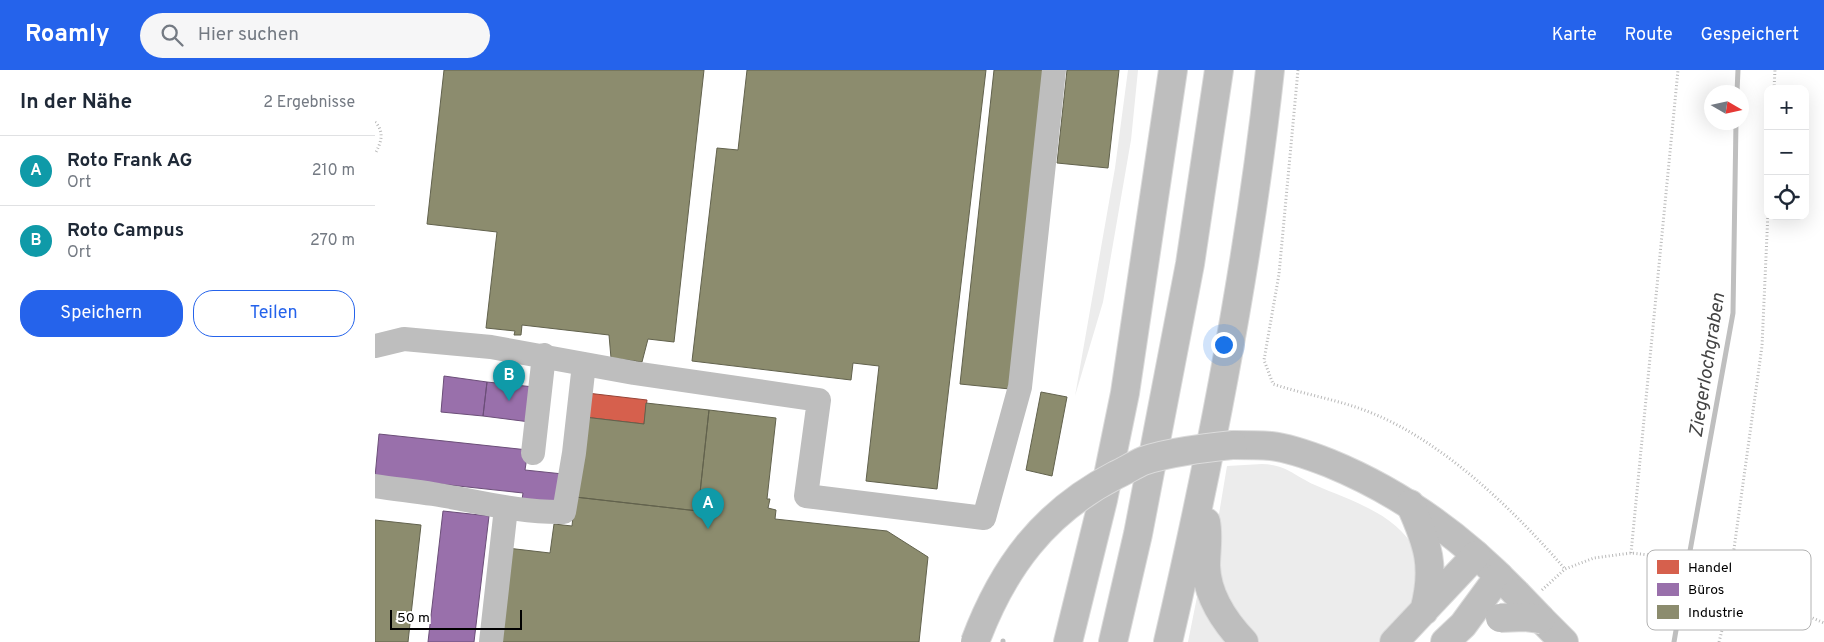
<!DOCTYPE html>
<html lang="de">
<head>
<meta charset="utf-8">
<style>
  body { margin:0; font-family:Overpass,sans-serif; background:#f6f6f7; color:#1f2937 }
  .controls { position:absolute; right:15px; top:15px; display:grid; overflow:hidden; border-radius:10px; box-shadow:0 5px 20px #0002 }
  .controls button { width:45px; height:45px; display:grid; place-items:center; padding:0; border:0; border-bottom:1px solid #e0e1e3; background:#fff; color:#1f2937; font:25px sans-serif }
  .compass { position:absolute; left:1329px; top:15px; width:45px; height:45px; border-radius:50%; background:#fff; box-shadow:0 5px 20px #0002; rotate:99deg }
  .scale { position:absolute; left:15px; bottom:12px; width:132px; box-sizing:border-box; padding-left:5px; border:2px solid #000; border-top:0; font-size:14px; line-height:18px; white-space:nowrap; color:#000; -webkit-text-stroke:4px #fff; paint-order:stroke }
  .you { position:absolute; left:848px; top:274px; width:18px; height:18px; margin:-12px; border:4px solid #fff; border-radius:50%; background:#1a73e8; box-shadow:0 0 0 8px #1a73e833 }
  .badge { display:grid; place-items:center; width:32px; height:32px; border-radius:50%; background:#2563eb; color:#fff; font-size:16px; font-weight:700 }
  .pin { position:absolute; translate:-50% -41px; filter:drop-shadow(0 1px 2px #0008) }
  .pin::after { content:''; position:absolute; top:26px; width:18px; height:15px; background:inherit; clip-path:polygon(0 0,100% 0,50% 100%) }
  .list { margin:0; padding:0; list-style:none }
  h2 { display:flex; justify-content:space-between; align-items:center; height:65px; margin:0; padding:0 20px; font-size:21px }
  h2 small { font-size:16px; font-weight:400; color:#747a83 }
  .list li { display:grid; grid-template-columns:32px 1fr auto; gap:15px; align-items:center; box-sizing:border-box; height:70px; padding:0 20px; border-top:1px solid #e0e1e3 }
  .list b { display:block; font-size:19px; white-space:nowrap }
  .list p { margin:0; font-size:16px; white-space:nowrap; color:#747a83 }
  .list em { font-size:16px; font-style:normal; color:#747a83 }
  .actions { display:flex; gap:10px; padding:15px 20px }
  .actions a { flex:1; padding:11px 0; border:1px solid #2563eb; border-radius:20px; text-align:center; font-size:18px; color:#2563eb }
  .actions .main { background:#2563eb; color:#fff }
  .icon { flex:none; width:28px; height:28px; fill:none; stroke:currentColor; stroke-width:2; stroke-linecap:round; stroke-linejoin:round }
  .map { position:relative; flex:none; width:1449px; height:572px; overflow:hidden }
  header { display:flex; align-items:center; gap:30px; box-sizing:border-box; height:70px; padding:0 25px; background:#2563eb; color:#fff }
  header strong { font-size:24px }
  nav { display:flex; gap:28px; margin-inline-start:auto; font-size:18px }
  .search { width:350px; height:45px; background:#f6f6f7; display:flex; align-items:center; gap:12px; box-sizing:border-box; padding:0 18px; border-radius:28px; color:#747a83; font-size:19px }
  main { display:flex }
  aside { flex:1; background:#fff }
  .map>svg:first-child { display:block }
  .green { fill:#ececec }
  .shops { fill:#d6604d; stroke:#964336 }
  .offices { fill:#9970ab; stroke:#6b4e78 }
  .industry { fill:#8c8c6e; stroke:#62624d }
  .lines { fill:none; stroke-linecap:round; stroke-linejoin:round }
  .stream { stroke:#bfbfbf; stroke-width:5 }
  .major-casing { stroke:#dbdbdb; stroke-width:30 }
  .highway-casing { stroke:#dbdbdb; stroke-width:30 }
  .path { stroke:#b9b9b9; stroke-width:3; stroke-dasharray:1 2.5; stroke-linecap:butt }
  .minor { stroke:#bebebe; stroke-width:24 }
  .major { stroke:#bebebe; stroke-width:28 }
  .highway { stroke:#bebebe; stroke-width:28 }
  .major-bridge-casing { stroke:#dbdbdb; stroke-width:30; stroke-linecap:butt }
  .highway-bridge-casing { stroke:#dbdbdb; stroke-width:30; stroke-linecap:butt }
  .major-bridge { stroke:#bebebe; stroke-width:28 }
  .highway-bridge { stroke:#bebebe; stroke-width:28 }
  .labels { text-anchor:middle; stroke-width:5; stroke-linejoin:round; paint-order:stroke }
  .water-label { font-size:19px; font-style:italic; fill:#444; stroke:#fff }
  .key { fill:#fff; stroke:#b2b2b2; stroke-width:1 }
  .key-label { font-size:14px; fill:#000 }
</style>
</head>
<body>
<header>
<strong>Roamly</strong>
<div class="search"><svg class="icon" aria-label="search" viewBox="0 0 24 24"><circle cx="10" cy="10" r="6"/><path d="M15 15l6 6"/></svg>Hier suchen</div>
<nav><a>Karte</a><a>Route</a><a>Gespeichert</a></nav>
</header>
<main>
<aside>
<h2>In der Nähe<small>2 Ergebnisse</small></h2>
<ul class="list">
<li><span class="badge" style="background:#0f9aa8">A</span><div><b>Roto Frank AG</b><p>Ort</p></div><em>210 m</em></li>
<li><span class="badge" style="background:#0f9aa8">B</span><div><b>Roto Campus</b><p>Ort</p></div><em>270 m</em></li>
</ul>
<div class="actions"><a class="main">Speichern</a><a>Teilen</a></div>
</aside>
<div class="map">
<svg width="1449" height="572" viewBox="0 0 1449 572">
  <rect width="100%" height="100%" fill="#fff"/>
  <path class="green" d="M753,0h10l-7,70 -28,162 -28,94 40,-228z
    M887,394c25,1 31,11 53,21 36,16 81,28 101,66 5,9 2,39 2,50l-36,41h-127l-32,-40 -9,-58 13,-78z
    M823,522l34,50h-44z"/>
  <path class="shops" d="M212,323l60,7 -3,24 -60,-7z"/>
  <path class="offices" d="M69,306l43,6 -4,34 -42,-4z
    M112,312l47,5 -4,35 -47,-6z
    M4,364l149,16 -3,20 38,4 -4,36 -38,-4 2,-13 -148,-16z
    M68,441l46,5 -15,126h-46z"/>
  <path class="industry" d="M69,0h260l-30,272 -26,-3 -6,23 -31,-4 -2,-23 -87,-10 -1,10h-7l1,-4 -29,-3 11,-96 -70,-8z
    M372,0h239l-49,419 -71,-8 13,-115 -26,-3 -2,17 -159,-19 25,-213 21,2z
    M619,0h50l-34,319 -50,-5z
    M692,0h52l-11,98 -51,-5z
    M666,322l26,5 -15,79 -26,-6z
    M271,333l63,7 -11,101 -123,-14 9,-80 60,7z
    M334,340l67,8 -9,81h3l-2,9 8,2 -1,9 112,12 41,26 -9,85h-422l10,-94 43,5 4,-29 18,2 3,-29 123,14z
    M0,450l46,5 -13,117h-33z"/>
  <g class="lines">
    <path class="stream" d="M1362,22l1,-22
      M1315,481l43,-238 3,-191
      M628,572v-1
      M1299,572l12,-70"/>
    <defs>
      <path id="major" d="M858,375c13,0 26,0 38,1 19,2 40,10 58,17 71,29 133,74 186,129
        M1166,549l23,23"/>
      <path id="highway" d="M1035,434c18,40 26,63 14,107
        M831,452c3,15 0,29 0,44 1,29 19,56 38,76
        M693,572l35,-142 22,-107 48,-323
        M738,572l25,-108 52,-270 29,-194
        M793,572c44,-189 81,-379 102,-572
        M1019,572l82,-87
        M1070,572l18,-17 36,-49"/>
    </defs>
    <use href="#major" class="major-casing"/>
    <use href="#highway" class="highway-casing"/>
    <path class="path" d="M923,0l-19,204 -15,86 9,24c30,10 61,15 91,26 76,28 149,99 201,159
      M1399,19l1,-19
      M0,52c10,10 6,21 0,32
      M1256,483l47,-483
      M1167,520l23,-21 29,-11 37,-5 45,5 148,65
      M1344,572l15,-59 -1,-27 29,-210 6,-134"/>
    <path class="minor" d="M0,276l29,-7 87,8 143,26 185,27 -13,96 178,22 36,-131 34,-317
      M158,383l11,-98
      M0,416c19,3 39,5 58,8 44,7 86,19 131,18l10,-59 10,-89
      M116,572l15,-134"/>
    <use href="#major" class="major"/>
    <use href="#highway" class="highway"/>
    <defs>
      <path id="major-bridge" d="M1141,523l25,26
        M600,572c28,-75 69,-130 141,-167 9,-4 18,-10 27,-14 26,-9 63,-13 90,-16"/>
      <path id="highway-bridge" d="M1125,548l24,-1 17,2"/>
    </defs>
    <use href="#major-bridge" class="major-bridge-casing"/>
    <use href="#highway-bridge" class="highway-bridge-casing"/>
    <use href="#major-bridge" class="major-bridge"/>
    <use href="#highway-bridge" class="highway-bridge"/>
  </g>
  <g class="labels">
    <g class="water-label">
      <text transform="translate(1331 295) rotate(-81)" y="7">Ziegerlochgraben</text>
    </g>
  </g>
  <rect x="1272" y="480" width="164" height="80" rx="8" class="key"/>
  <rect x="1282" y="490" width="22" height="14" fill="#d6604d"/>
  <rect x="1282" y="513" width="22" height="13" fill="#9970ab"/>
  <rect x="1282" y="535" width="22" height="14" fill="#8c8c6e"/>
  <g class="key-label">
    <text x="1313" y="502">Handel</text>
    <text x="1313" y="524">Büros</text>
    <text x="1313" y="547">Industrie</text>
  </g>
</svg>
<div class="controls">
<button>+</button>
<button>−</button>
<button><svg class="icon" aria-label="locate" viewBox="0 0 24 24"><circle cx="12" cy="12" r="6"/><path d="M12 2v4M12 18v4M2 12h4M18 12h4"/></svg></button>
</div>
<svg class="compass" viewBox="-18 -18 36 36"><path d="M0-13l5 13h-10z" fill="#e53935"/><path d="M0 13l5-13h-10z" fill="#747a83"/></svg>
<div class="scale">50 m</div>
<div class="you"></div>
<div class="pin badge" style="left:333px;top:459px;background:#0f9aa8">A</div>
<div class="pin badge" style="left:134px;top:331px;background:#0f9aa8">B</div>
</div>
</main>
</body>
</html>
